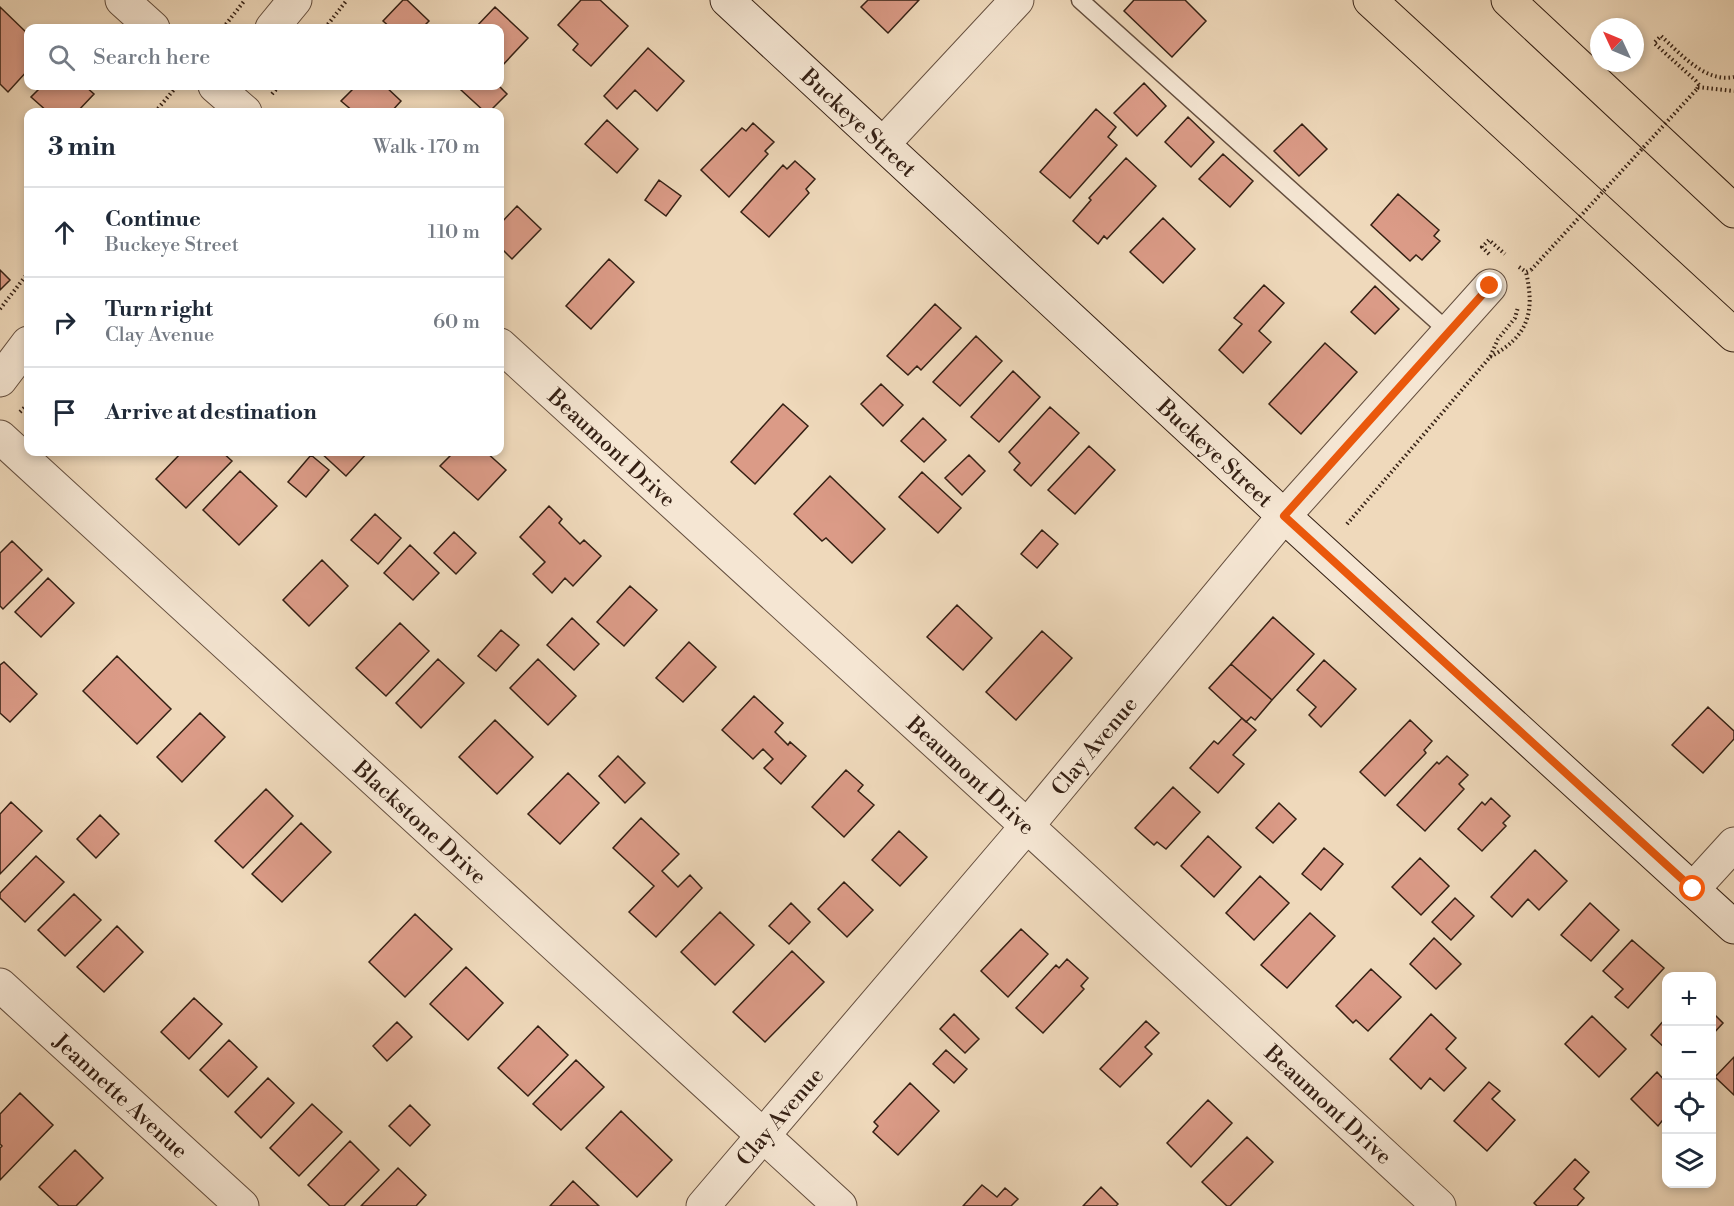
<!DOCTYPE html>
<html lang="en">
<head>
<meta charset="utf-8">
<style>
  body { margin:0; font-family:"Libre Bodoni",serif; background:#f6f6f7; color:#1f2937 }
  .controls { position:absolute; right:18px; bottom:18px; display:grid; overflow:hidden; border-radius:12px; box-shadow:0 3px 9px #0003 }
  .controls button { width:54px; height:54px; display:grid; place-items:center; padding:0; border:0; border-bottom:2px solid #e0e1e3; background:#fff; color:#1f2937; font:30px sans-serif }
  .compass { position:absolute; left:1590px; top:18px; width:54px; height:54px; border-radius:50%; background:#fff; box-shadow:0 3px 9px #0003; rotate:314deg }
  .stop { position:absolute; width:18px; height:18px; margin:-14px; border:4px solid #ea580c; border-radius:50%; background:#fff }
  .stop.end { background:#ea580c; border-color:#fff; box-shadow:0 2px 6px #0008 }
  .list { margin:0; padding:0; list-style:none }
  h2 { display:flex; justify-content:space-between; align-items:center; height:78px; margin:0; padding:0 24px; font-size:26px }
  h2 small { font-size:20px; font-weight:400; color:#747a83 }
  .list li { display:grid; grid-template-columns:39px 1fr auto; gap:18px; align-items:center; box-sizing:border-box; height:90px; padding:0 24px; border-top:2px solid #e0e1e3 }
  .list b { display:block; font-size:22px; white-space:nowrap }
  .list p { margin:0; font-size:20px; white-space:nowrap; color:#747a83 }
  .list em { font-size:20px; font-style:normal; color:#747a83 }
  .icon { flex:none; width:33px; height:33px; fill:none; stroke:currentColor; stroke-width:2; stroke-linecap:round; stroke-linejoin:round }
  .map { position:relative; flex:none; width:1734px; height:1206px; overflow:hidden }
  .search { position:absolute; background:#fff; box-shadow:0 3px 9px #0003; left:24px; top:24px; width:480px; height:66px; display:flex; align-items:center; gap:15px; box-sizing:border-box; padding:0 21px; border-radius:12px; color:#747a83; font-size:22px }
  .panel { position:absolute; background:#fff; box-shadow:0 3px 9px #0003; left:24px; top:108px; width:480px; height:348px; border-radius:12px }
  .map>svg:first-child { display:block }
  .building { fill:#db9b87; stroke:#352014; stroke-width:1.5 }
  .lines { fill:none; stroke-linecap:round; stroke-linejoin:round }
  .lane-casing { stroke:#644e3e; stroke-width:19 }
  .street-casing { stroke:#644e3e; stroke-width:35 }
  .secondary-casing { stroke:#352014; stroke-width:35 }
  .highway-casing { stroke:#352014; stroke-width:35 }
  .path { stroke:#352014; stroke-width:4; stroke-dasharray:1.5 3; stroke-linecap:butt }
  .lane { stroke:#f5e6d3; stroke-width:16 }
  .street { stroke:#f5e6d3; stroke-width:33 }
  .secondary { stroke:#f5e6d3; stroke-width:33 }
  .highway { stroke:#efd9bb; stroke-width:33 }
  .path-bridge { stroke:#352014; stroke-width:4; stroke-dasharray:1.5 3; stroke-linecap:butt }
  .route { stroke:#ea580c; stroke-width:8 }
  .labels { text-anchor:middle; stroke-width:4.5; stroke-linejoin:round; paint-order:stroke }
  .street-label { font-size:22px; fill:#352014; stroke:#f5e6d3 }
</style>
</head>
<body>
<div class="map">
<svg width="1734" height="1206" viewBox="0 0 1734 1206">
  <rect width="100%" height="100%" fill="#efd9bb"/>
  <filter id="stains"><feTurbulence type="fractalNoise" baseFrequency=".00333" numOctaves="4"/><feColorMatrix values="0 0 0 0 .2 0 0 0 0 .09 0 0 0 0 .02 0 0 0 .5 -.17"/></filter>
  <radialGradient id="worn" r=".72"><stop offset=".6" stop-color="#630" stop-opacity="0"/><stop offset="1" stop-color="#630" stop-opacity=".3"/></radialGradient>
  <path class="building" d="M403,0h4l22,21 -7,7h-31l-8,-7z
    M581,0h19l28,26 -37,40 -18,-16 5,-6 -20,-19z
    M868,0h51l-31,33 -27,-26z
    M1134,0h51l21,21 -34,36 -48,-46z
    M0,7l28,27v36l-20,22 -8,-8z
    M495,7l33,31 -28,30v-40h-25z
    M648,48l36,33 -27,30 -22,-21 -18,19 -13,-13z
    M1144,83l22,23 -29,30 -23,-23z
    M42,86h43l9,8 -17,18h-29l-17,-15z
    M356,86h29l16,15 -10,11h-37l-13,-11z
    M465,86h34l8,8 -18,18h-4l-24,-22z
    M1096,109l20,18 -8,10 9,8 -47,53 -30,-26z
    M1188,117l26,25 -23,25 -26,-25z
    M607,120l31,29 -21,24 -32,-29z
    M753,123l21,19 -9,9 3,3 -39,43 -28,-27 41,-42 4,3z
    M1302,124l25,25 -28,27 -25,-25z
    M1223,154l30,27 -23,26 -31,-28z
    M1126,158l30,28 -49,53 -3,-3 -6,8 -25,-23 18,-21 -2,-2z
    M795,161l20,18 -9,10 3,4 -40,44 -28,-25 42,-47 4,4z
    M659,180l22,16 -15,20 -21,-16z
    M1398,194l41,36 -5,6 6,5 -18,19 -6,-5 -6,6 -39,-36z
    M517,206l24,23 -29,30 -12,-12v-23z
    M1163,218l32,31 -32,34 -33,-31z
    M609,259l25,23 -43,47 -25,-23z
    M0,270l10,10 -10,10z
    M1264,285l20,18 -25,28 12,11 -28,31 -24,-23 23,-26 -8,-6z
    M1375,286l24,23 -24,25 -24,-22z
    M935,304l26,24 -40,42 -4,-4 -9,9 -21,-19z
    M976,336l26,25 -42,45 -27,-24z
    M1325,343l32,29 -56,62 -32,-30z
    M1013,371l27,26 -41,45 -28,-25z
    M881,384l22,21 -20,21 -22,-22z
    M783,404l25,22 -53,58 -24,-22z
    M1050,407l29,26 -48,53 -17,-16 6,-7 -11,-11z
    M923,418l23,22 -22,22 -23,-21z
    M1089,446l26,24 -40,44 -27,-24z
    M182,452h40l10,9 -46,47 -30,-29z
    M320,452h48l-22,24z
    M454,452h32l20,18 -28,30 -38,-34z
    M311,455l18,15 -23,27 -18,-15z
    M969,455l16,16 -23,24 -17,-17z
    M240,471l37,35 -38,39 -36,-35z
    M922,472l39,36 -23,25 -39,-36z
    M830,476l55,53 -33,34 -26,-25 -4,3 -28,-27z
    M549,506l13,13 -3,4 21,21 4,-4 17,16 -28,30 -8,-8 -13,15 -19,-19 12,-12 -25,-25z
    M375,514l26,24 -23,26 -27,-24z
    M1042,530l16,14 -21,24 -16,-14z
    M454,532l22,21 -20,21 -22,-21z
    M12,541l30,29 -39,39 -3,-3v-53z
    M410,545l29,28 -26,27 -29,-27z
    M322,560l26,26 -39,40 -26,-26z
    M48,578l26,25 -33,34 -26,-25z
    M630,586l27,24 -33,36 -27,-24z
    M957,605l35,33 -29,32 -36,-33z
    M1273,617l41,37 -42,46 -41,-36z
    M572,618l27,26 -25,26 -27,-25z
    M400,623l29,28 -43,45 -30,-28z
    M501,630l18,15 -23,26 -18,-15z
    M1042,631l30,27 -56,62 -30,-28z
    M689,642l27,25 -33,35 -27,-24z
    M117,656l54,53 -34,35 -54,-53z
    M438,659l26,24 -43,45 -25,-25z
    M538,659l38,37 -28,29 -38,-37z
    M1324,660l32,29 -35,38 -12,-12 7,-8 -19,-17z
    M4,662l33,32 -27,28 -10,-9v-48z
    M1231,664l41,36 -17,20 -4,-3 -5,5 -37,-34z
    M754,696l29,27 -8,9 13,13 2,-3 16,14 -25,28 -17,-16 9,-9 -10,-10 -10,10 -31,-29z
    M1708,707l26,24v8l-31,34 -31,-28z
    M200,713l25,24 -43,45 -25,-25z
    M1242,718l14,12 -23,25 11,9 -26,29 -28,-25 24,-27 4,3z
    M495,720l38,37 -36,37 -38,-37z
    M1410,720l22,21 -8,9 2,3 -41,43 -25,-24z
    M618,756l27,27 -20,20 -26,-27z
    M1447,756l21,19 -9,9 5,5 -39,42 -28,-26 40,-43 2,2z
    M846,770l17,15 -5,6 16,14 -30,32 -32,-30z
    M568,773l31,30 -39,41 -32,-30z
    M1173,787l27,25 -34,37 -9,-7 -3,3 -19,-17z
    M266,789l27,27 -50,52 -28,-27z
    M1491,798l19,18 -7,7 3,3 -24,25 -24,-22 24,-27 3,3z
    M11,802l31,29 -42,43v-60z
    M1279,803l17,16 -23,24 -17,-15z
    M100,815l19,19 -23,24 -19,-19z
    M641,818l38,36 -17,17 16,16 12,-12 12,13 -46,49 -27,-25 25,-26 -41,-38z
    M301,823l30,29 -49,50 -30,-28z
    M899,831l28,26 -27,29 -28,-26z
    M1208,836l33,31 -27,30 -33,-31z
    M1324,848l19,16 -22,26 -19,-16z
    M1535,850l32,31 -28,29 -11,-11 -16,18 -21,-20z
    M36,856l28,26 -39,40 -25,-24v-5z
    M1420,858l29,28 -28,29 -29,-28z
    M1260,876l29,27 -35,37 -28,-27z
    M844,882l29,28 -26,27 -29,-28z
    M74,894l27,26 -36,36 -27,-26z
    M1455,898l19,18 -23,24 -19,-18z
    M791,903l19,19 -21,22 -20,-18z
    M1590,903l29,27 -28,31 -30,-26z
    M720,912l34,33 -39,40 -34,-33z
    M1310,913l25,23 -48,52 -26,-23z
    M415,914l37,35 -47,48 -36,-35z
    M117,926l26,26 -39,40 -27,-25z
    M1021,929l27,25 -40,43 -27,-26z
    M1434,938l27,26 -25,25 -26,-25z
    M1632,940l32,28 -36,40 -13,-11 8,-8 -20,-18z
    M792,951l32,31 -59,60 -32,-30z
    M1067,959l21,19 -7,8 3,3 -41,44 -27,-25 40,-43 3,3z
    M466,967l37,36 -35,37 -38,-36z
    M1371,969l30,28 -33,34 -12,-11 -3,3 -17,-17z
    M194,998l28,26 -33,35 -28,-27z
    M1712,1012l11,11 -11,12z
    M954,1014l25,25 -14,14 -25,-24z
    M1431,1014l25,24 -10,11 20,19 -22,23 -14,-13 -9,11 -31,-30z
    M1592,1016l34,33 -27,28 -34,-33z
    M1666,1018v31l-15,-14z
    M1146,1021l13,12 -14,14 7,7 -32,33 -20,-18z
    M397,1022l15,15 -25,24 -14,-15z
    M538,1026l30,29 -40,41 -30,-28z
    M229,1040l28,27 -29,30 -28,-27z
    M946,1050l21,19 -13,14 -21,-19z
    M1734,1057v38l-19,-18z
    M576,1060l28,27 -43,43 -28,-26z
    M1657,1072l9,10v34l-8,10 -27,-27z
    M268,1078l26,25 -33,35 -26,-26z
    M1489,1082l11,9 -8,8 23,21 -28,31 -33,-30z
    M910,1083l29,28 -41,44 -25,-23 5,-6 -4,-4z
    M20,1093l33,32 -53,55v-32l2,-2 -2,-2v-30z
    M1208,1100l24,23 -41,44 -24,-24z
    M312,1104l30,28 -43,44 -29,-28z
    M410,1105l20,20 -20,21 -21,-20z
    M621,1111l51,49 -35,37 -51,-49z
    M1247,1137l26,25 -43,44h-3l-25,-24z
    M350,1141l29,29 -35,36h-14l-22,-21z
    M75,1150l28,28 -27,28h-17l-20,-19z
    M1575,1159l14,13 -15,17 10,9 -7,8h-40l-3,-3z
    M398,1168l28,27 -10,11h-55z
    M573,1181l26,25h-49z
    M982,1185l15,12 8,-9 13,11 -7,7h-48z
    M1101,1187l17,17 -2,2h-33z"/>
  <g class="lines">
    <defs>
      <path id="lane" d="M1080,0l369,332"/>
      <g id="street">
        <path d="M122,0l31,28"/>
        <path d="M272,28l23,-28"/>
        <path d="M215,86l30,26"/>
        <path d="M883,144l134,-144"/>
        <path id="s1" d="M500,345l527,481 412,380"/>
        <path d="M0,380l28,-37"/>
        <path id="s2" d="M0,437l840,769"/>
        <path d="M1693,889l41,-45"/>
        <path id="s3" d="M0,985l242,221"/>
        <path id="s4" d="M703,1206l324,-380 257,-310 206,-230"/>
      </g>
      <g id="secondary">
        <path id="s5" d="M727,0l557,516 450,411"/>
      </g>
      <path id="highway" d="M1370,0l364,335
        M1508,0l226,211"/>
    </defs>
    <use href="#lane" class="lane-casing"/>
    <use href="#street" class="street-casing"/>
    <use href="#secondary" class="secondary-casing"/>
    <use href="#highway" class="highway-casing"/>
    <path class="path" d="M223,28l22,-28
      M325,28l22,-28
      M1698,87l36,4
      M1697,89l2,-4 -3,-4 -42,-38 7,-7c19,17 44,47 73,41
      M272,94l7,-8
      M155,112l22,-26
      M1489,254l-7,-7 7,-7 16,14
      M1519,267l7,5 5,-2
      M0,309l28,-36
      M1490,357c39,-21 45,-45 36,-85
      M20,412l8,-8
      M1347,524l143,-167 8,-18 17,-21 3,-11"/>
    <use href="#lane" class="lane"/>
    <use href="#street" class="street"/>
    <use href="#secondary" class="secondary"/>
    <use href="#highway" class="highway"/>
    <path class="path-bridge" d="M1531,270l166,-181"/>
  </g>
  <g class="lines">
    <path class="route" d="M1490,286l-206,230 409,373"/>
  </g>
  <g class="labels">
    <g class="street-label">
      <text dy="8" stroke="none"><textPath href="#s5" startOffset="180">Buckeye Street</textPath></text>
      <text dy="8" stroke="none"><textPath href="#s1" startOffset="152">Beaumont Drive</textPath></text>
      <text dy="8" stroke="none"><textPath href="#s5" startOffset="666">Buckeye Street</textPath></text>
      <text dy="8" stroke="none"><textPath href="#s4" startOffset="604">Clay Avenue</textPath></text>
      <text dy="8" stroke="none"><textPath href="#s1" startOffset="638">Beaumont Drive</textPath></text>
      <text dy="8" stroke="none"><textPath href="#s2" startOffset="570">Blackstone Drive</textPath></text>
      <text dy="8" stroke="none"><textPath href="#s3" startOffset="164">Jeannette Avenue</textPath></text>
      <text dy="8" stroke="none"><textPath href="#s1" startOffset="1124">Beaumont Drive</textPath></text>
      <text dy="8" stroke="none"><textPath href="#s4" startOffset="118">Clay Avenue</textPath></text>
    </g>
  </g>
  <rect width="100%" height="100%" filter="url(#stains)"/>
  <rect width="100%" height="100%" fill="url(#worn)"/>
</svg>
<div class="controls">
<button>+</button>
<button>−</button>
<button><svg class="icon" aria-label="locate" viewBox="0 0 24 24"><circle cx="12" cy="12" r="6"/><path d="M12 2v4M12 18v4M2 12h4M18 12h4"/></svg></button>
<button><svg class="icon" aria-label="layers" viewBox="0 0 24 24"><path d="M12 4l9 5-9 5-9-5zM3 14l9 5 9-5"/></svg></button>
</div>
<svg class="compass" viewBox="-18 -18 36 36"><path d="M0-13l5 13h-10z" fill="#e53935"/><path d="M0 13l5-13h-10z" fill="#747a83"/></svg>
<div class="stop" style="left:1693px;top:889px"></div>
<div class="stop end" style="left:1490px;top:286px"></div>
<div class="search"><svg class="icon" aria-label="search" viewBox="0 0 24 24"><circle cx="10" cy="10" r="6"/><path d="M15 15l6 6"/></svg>Search here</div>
<section class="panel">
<h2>3 min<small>Walk · 170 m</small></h2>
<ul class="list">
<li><svg class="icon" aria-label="ahead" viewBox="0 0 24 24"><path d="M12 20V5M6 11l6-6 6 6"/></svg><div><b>Continue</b><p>Buckeye Street</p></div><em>110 m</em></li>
<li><svg class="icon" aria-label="right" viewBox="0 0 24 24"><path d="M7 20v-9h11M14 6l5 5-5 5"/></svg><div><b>Turn right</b><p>Clay Avenue</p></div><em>60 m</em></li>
<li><svg class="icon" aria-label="arrive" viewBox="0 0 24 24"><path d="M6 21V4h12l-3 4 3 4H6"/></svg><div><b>Arrive at destination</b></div></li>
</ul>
</section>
</div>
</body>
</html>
